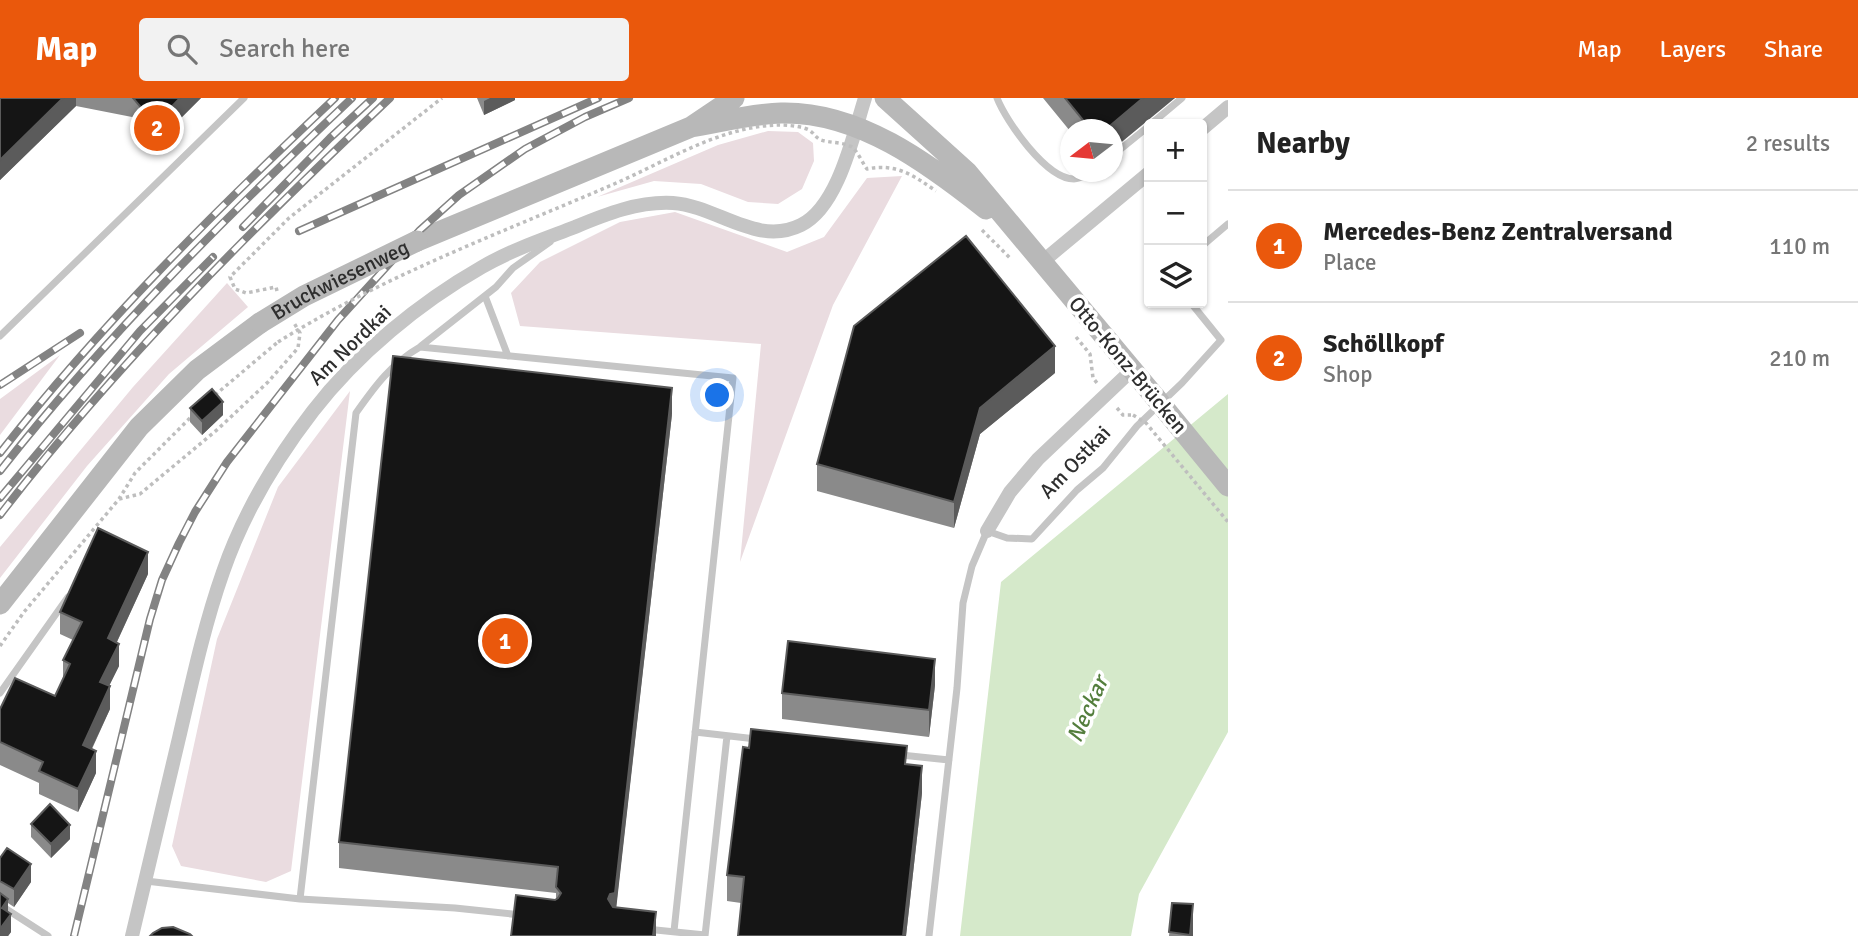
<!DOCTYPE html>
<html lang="en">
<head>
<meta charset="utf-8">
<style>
  body { margin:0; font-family:Signika,sans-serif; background:#f2f2f2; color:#222 }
  .controls { position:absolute; right:21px; top:21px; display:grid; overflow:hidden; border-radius:7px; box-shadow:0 2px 5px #0004 }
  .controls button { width:63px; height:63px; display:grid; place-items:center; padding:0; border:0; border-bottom:2px solid #e0e0e0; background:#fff; color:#222; font:35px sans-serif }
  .compass { position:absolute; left:1060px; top:21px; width:63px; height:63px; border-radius:50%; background:#fff; box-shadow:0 2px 5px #0004; rotate:254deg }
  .you { position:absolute; left:718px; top:298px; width:24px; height:24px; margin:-18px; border:5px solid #fff; border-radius:50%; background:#1a73e8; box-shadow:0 0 0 10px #1a73e833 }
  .badge { display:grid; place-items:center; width:46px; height:46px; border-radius:50%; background:#ea580c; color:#fff; font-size:23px; font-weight:700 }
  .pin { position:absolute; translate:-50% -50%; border:4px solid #fff; box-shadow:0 2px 7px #0006 }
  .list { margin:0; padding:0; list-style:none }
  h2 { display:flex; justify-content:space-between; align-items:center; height:91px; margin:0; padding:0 28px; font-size:30px }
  h2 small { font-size:23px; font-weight:400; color:#767676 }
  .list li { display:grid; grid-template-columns:46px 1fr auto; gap:21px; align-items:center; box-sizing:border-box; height:112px; padding:0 28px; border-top:2px solid #e0e0e0 }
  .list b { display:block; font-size:26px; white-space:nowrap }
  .list p { margin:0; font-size:23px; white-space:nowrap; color:#767676 }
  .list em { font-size:23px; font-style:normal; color:#767676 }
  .icon { flex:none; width:38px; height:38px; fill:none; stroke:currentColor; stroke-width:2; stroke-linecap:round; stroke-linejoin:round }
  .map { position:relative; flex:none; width:1228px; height:838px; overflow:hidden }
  header { display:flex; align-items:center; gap:42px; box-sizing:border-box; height:98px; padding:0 35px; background:#ea580c; color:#fff }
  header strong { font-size:33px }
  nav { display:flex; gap:38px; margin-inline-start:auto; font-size:24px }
  .search { width:490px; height:63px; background:#f2f2f2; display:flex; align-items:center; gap:18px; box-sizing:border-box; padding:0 24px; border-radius:7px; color:#767676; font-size:26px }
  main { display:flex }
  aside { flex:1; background:#fff }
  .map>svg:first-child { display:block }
  .green { fill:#eadce0 }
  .water { fill:#d5e9ca }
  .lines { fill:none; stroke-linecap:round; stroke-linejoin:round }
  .path { stroke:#bebebe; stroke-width:3.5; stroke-dasharray:3.5 3.5; stroke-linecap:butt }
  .service { stroke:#c5c5c5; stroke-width:7 }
  .minor { stroke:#c5c5c5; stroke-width:14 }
  .secondary { stroke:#b8b8b8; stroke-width:21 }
  .rail-casing { stroke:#838383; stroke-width:8 }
  .rail { stroke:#fff; stroke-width:5; stroke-dasharray:16; stroke-linecap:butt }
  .path-bridge { stroke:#bebebe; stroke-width:3.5; stroke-dasharray:3.5 3.5; stroke-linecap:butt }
  .secondary-bridge { stroke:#b8b8b8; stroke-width:21 }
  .wall { fill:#8a8a8a }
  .shaded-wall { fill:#5b5b5b }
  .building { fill:#151515; stroke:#5b5b5b; stroke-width:2 }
  .labels { text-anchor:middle; stroke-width:7; stroke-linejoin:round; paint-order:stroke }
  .street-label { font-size:21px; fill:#2e2e2e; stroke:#fff }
  .water-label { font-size:23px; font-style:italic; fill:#547e3d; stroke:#fff }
</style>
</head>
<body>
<header>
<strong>Map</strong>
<div class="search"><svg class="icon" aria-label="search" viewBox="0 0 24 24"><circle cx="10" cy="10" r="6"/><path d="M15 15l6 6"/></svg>Search here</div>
<nav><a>Map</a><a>Layers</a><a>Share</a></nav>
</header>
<main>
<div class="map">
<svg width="1228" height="838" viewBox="0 0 1228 838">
  <rect width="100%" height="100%" fill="#fff"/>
  <path class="green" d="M768,33l30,1 15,11 1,18 -12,28 -24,15 -30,-2 -47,-18 -47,-3 -57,16 121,-52z
    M902,78l-69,129 -93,257 21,-218 -241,-18 -9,-33 29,-31 80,-40 55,-10 112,40 37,-15 43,-59z
    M227,185l21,24 -79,67 -82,92 -87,112v-31l133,-160z
    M60,257l-60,80v-36z
    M350,293l-59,480 -25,11 -85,-16 -9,-20 45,-207 61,-152z"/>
  <path class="water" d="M1228,296v338l-89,162 -8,42h-171l41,-354z"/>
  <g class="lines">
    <path class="path" d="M982,132l29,29
      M277,193l-1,-4 -30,6 -11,-4 -5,-12 59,-59 153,-120
      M1076,239l14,17 3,24 4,5
      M215,297l63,-53
      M1117,310l6,7h8
      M119,401l21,-5 78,-65 50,-47 30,-34 2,-15 -6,-10
      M0,548l24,-34 95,-113 16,-26 59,-59"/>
    <path class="service" d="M997,0c9,23 49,81 77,81 6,0 15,-5 20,-7
      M1151,26l31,-26
      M1112,58l37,-30
      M1202,148l26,-22
      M485,198l23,60
      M0,238l244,-238
      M421,248l75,-59 17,-19 37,-26
      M0,595l68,-96
      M695,634l61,7
      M901,657l48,5
      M146,783l154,18 155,9 66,7
      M300,801l56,-486c19,-27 36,-50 64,-66l313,31 -59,553
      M0,807l48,31
      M646,831l59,6
      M705,838l22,-200
      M929,838l28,-248 6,-85 9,-37 15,-35 20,7 25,1 45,-49 26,-22 34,-42 45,-43 39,-43 -30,-37"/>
    <path class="minor" d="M1202,31l26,-22
      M1042,164l107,-89
      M987,433l23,-39 28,-33 94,-89
      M132,838c16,-66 31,-132 47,-198 13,-56 25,-112 44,-166 20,-58 53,-113 90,-161 44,-57 106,-108 169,-144 29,-17 62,-28 93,-40 31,-13 64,-26 98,-24 44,3 84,44 128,22 37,-18 52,-89 64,-127"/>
    <path class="secondary" d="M885,0l82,74 188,225
      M691,29c29,-5 60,-13 90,-14 77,-2 147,50 205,96
      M417,143l274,-114 43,-29
      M0,506l139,-177 58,-57 63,-47"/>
    <defs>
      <path id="rail" d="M243,129l87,-89 43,-40
        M299,133l299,-133
        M0,287l80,-52
        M0,355c100,-128 217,-244 335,-355
        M0,373c105,-134 228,-256 352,-373
        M0,400l140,-167 73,-74
        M0,417c116,-151 252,-286 390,-417
        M74,838l76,-317 12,-39 17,-37 16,-31 32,-50 111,-142 82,-90 39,-35 66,-46 60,-32 44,-19"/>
    </defs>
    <use href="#rail" class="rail-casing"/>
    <use href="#rail" class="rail"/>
    <path class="path-bridge" d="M278,244c105,-66 223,-109 336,-158 51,-22 107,-58 164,-59 9,0 23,1 31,5 5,3 7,8 12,10 9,3 22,2 31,7 6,5 10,15 15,22 29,-6 46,6 69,22
      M1133,317l13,8 82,99"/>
    <g class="secondary-bridge">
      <path id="s1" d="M260,225l44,-27 113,-55"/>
      <path d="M1155,299l73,89"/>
    </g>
  </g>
  <path class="wall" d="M0,0h201l-46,46 -23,-27 -56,-11 -76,74z
    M477,0h38v2l-31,15z
    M1043,0h132l-63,32h-42v1z
    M1055,275l-75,61 -26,94 -137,-37v-27z
    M190,310l33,7 -21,20 -12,-13z
    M672,316l-56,493 40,29 -101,-36 1,-1v-6l-217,-25v-26z
    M148,476l-31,68 2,24 -10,20 1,23 -18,40 4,24 -18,39 -39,-18v-11l-39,-18v-56l55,-13 8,-18v-18l10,-20 -13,-6v-22z
    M935,587l-6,52 -147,-18v-26z
    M907,667l15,28 -16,143h-168l3,-33 -14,-2v-26z
    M31,726l39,15 -19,19 -20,-21z
    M0,760l31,24 -17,25 -6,-4v9l3,20 -3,4h-8z
    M1172,805l21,28v5h-24z"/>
  <path class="shaded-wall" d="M63,0h13v8l-76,74v-20z
    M180,0h21l-46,46v-20z
    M490,0h25v2l-31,15v-14z
    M1143,0h32l-63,52v-20h-7z
    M1055,248v27l-75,61 -26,94v-26l26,-94z
    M672,290v26l-57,505 -7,-20z
    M223,304v13l-21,20v-14z
    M148,454v22l-40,87v-23z
    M119,546v22l-19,38v-22z
    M935,561v26l-6,52v-27z
    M110,588v23l-27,58v-22z
    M96,653v22l-18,39v-23z
    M922,668v27l-16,143h-3z
    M70,727v14l-19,19v-14z
    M31,766v18l-17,25v-18z
    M8,801v18l-6,-9z
    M1193,806v32h-3z
    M656,814v24h-3z
    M11,816v18l-3,4h-8v-7z"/>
  <path class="building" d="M0,0h63l-63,62z
    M133,0h47l-25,26z
    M1065,0h78l-38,32h-14z
    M966,138l89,110 -75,62 -26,94 -137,-38 37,-138z
    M393,258l279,32 -57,505 -5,1 -2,5 5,8 43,5 -3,24h-142l5,-41 39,5 3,-2 3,-5 -5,-6 2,-20 -219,-25z
    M212,291l11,13 -21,19 -12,-13z
    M98,430l50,24 -40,86 11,6 -19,38 10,4 -27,59 13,6 -18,38 -39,-18 4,-9 -43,-20v-33l15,-31 40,18 15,-32 -7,-4 19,-38 -22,-10z
    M788,543l147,18 -6,51 -147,-17z
    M751,631l156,17 -2,18 17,2 -19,170h-165l6,-59 -17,-2 16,-128 6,1z
    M50,706l20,21 -19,19 -20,-20z
    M7,750l24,16 -17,25 -14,-8v-23z
    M0,795l8,6 -6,9 9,6 -11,15z
    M1172,805l21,1 -3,31 -21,-3z
    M173,829l17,7 2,2h-42l3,-3 9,-5z"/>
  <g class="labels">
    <g class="street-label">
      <text dy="7" stroke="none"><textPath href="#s1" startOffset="91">Bruckwiesenweg</textPath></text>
      <text transform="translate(350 247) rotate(-44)" y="7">Am Nordkai</text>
      <text transform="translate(1128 267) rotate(50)" y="7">Otto-Konz-Brücken</text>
      <text transform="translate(1075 364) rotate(-46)" y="7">Am Ostkai</text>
    </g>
    <g class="water-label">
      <text transform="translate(1087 611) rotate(-66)" y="8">Neckar</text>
    </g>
  </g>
</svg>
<div class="controls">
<button>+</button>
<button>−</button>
<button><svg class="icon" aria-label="layers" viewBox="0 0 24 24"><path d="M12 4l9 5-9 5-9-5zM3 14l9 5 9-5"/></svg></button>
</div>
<svg class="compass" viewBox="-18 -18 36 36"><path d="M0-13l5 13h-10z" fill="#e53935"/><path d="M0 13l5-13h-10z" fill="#767676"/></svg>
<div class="you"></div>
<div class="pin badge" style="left:505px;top:543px">1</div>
<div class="pin badge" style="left:157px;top:30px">2</div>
</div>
<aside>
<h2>Nearby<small>2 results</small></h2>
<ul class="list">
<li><span class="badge">1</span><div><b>Mercedes-Benz Zentralversand</b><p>Place</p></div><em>110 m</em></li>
<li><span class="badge">2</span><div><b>Schöllkopf</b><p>Shop</p></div><em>210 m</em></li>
</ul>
</aside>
</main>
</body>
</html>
